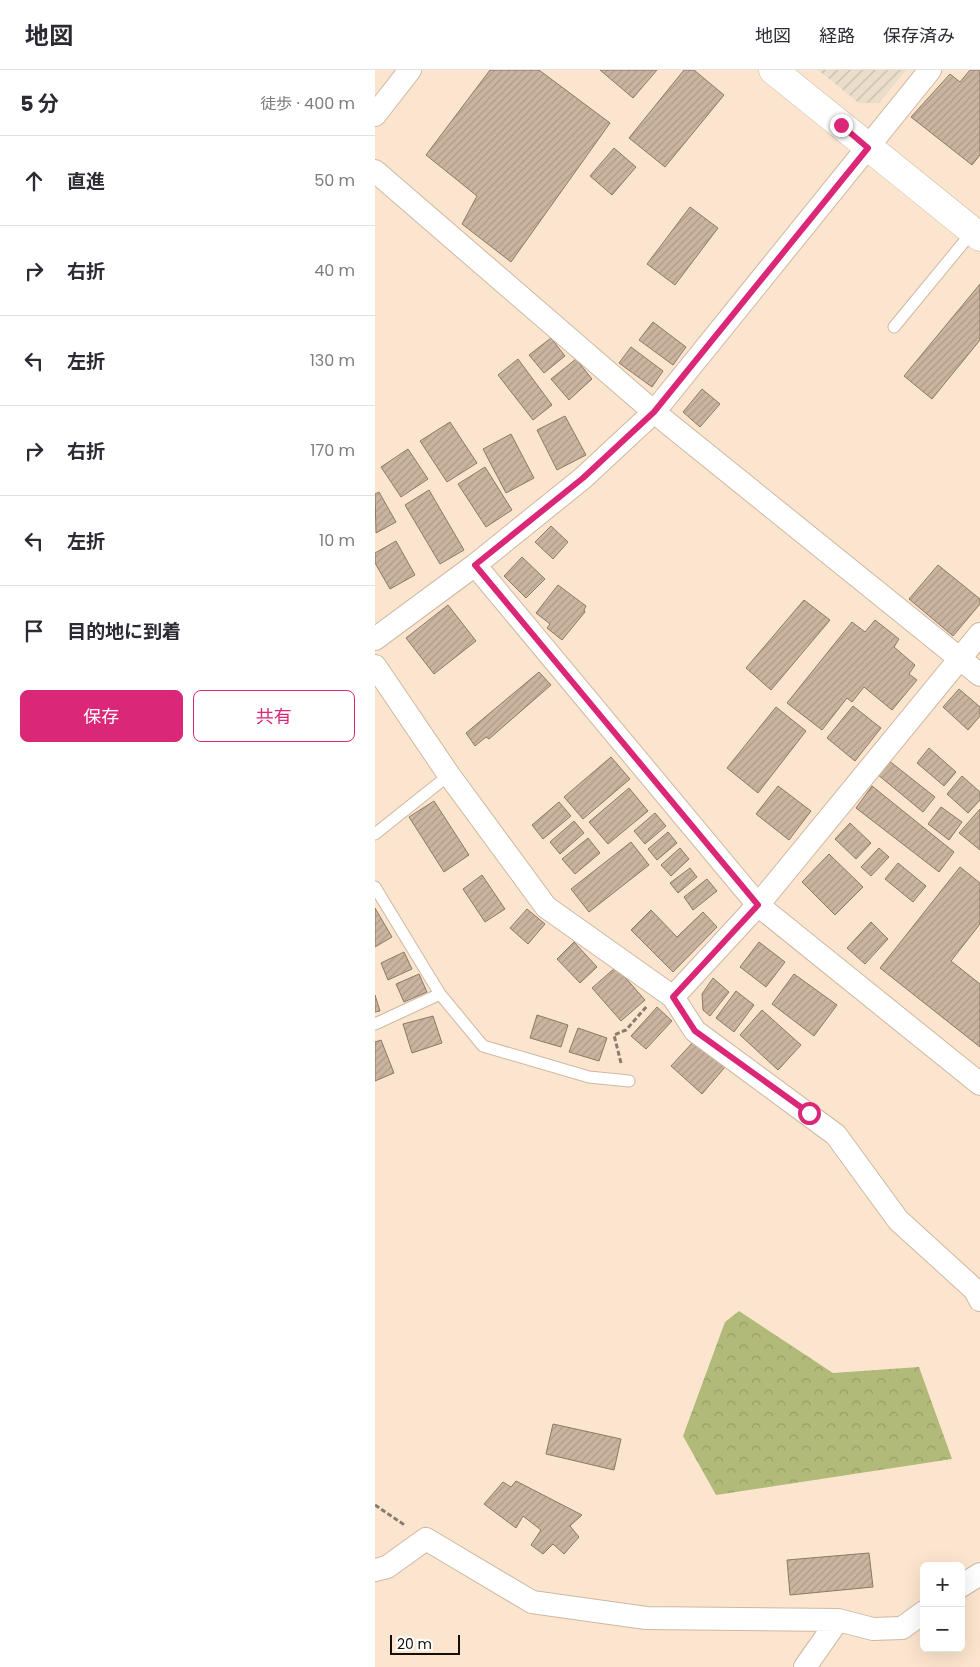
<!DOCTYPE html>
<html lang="ja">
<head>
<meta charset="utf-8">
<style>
  body { margin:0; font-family:Poppins,"Noto Sans JP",sans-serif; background:#f7f7f7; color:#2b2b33 }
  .controls { position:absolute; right:15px; bottom:15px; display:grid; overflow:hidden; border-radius:8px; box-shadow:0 5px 20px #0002 }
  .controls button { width:45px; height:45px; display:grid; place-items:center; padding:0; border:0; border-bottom:1px solid #e1e1e2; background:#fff; color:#2b2b33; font:25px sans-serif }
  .scale { position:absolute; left:15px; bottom:12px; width:70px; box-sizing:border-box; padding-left:5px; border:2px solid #150d06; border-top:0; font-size:14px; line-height:18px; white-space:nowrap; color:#150d06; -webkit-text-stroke:4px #fff; paint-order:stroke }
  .stop { position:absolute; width:15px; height:15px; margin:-11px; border:4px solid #db2777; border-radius:50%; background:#fff }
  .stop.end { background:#db2777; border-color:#fff; box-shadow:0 1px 5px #0008 }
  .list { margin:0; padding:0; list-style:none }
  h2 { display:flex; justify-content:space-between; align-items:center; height:65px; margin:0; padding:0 20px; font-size:21px }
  h2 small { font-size:16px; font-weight:400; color:#7c7c81 }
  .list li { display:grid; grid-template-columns:32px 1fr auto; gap:15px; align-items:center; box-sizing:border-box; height:90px; padding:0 20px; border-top:1px solid #e1e1e2 }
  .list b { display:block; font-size:19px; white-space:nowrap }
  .list em { font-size:16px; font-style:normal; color:#7c7c81 }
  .actions { display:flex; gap:10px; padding:15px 20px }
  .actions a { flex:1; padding:11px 0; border:1px solid #db2777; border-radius:8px; text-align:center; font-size:18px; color:#db2777 }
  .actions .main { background:#db2777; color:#fff }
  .icon { flex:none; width:28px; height:28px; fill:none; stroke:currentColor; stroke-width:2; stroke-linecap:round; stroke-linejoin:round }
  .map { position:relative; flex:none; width:605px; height:1597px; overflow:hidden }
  header { display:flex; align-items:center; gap:30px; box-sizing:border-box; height:70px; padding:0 25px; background:#fff; border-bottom:1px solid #e1e1e2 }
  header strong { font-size:24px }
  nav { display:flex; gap:28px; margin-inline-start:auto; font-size:18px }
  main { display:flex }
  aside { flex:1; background:#fff }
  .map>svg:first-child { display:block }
  .industrial { fill:url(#industrial-furrows) }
  .forest { fill:url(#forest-crowns) }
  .building { fill:url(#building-hatch); stroke:#8d7965 }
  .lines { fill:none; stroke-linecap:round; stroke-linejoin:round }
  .service-casing { stroke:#ceb8a2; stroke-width:13 }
  .minor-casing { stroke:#ceb8a2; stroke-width:24 }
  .tertiary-casing { stroke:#ceb8a2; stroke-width:29 }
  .path { stroke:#8a7b6c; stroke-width:3; stroke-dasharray:5 2.5; stroke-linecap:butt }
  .service { stroke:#fff; stroke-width:11 }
  .minor { stroke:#fff; stroke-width:22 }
  .tertiary { stroke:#fff; stroke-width:28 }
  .route { stroke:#db2777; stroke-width:6 }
</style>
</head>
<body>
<header>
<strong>地図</strong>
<nav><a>地図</a><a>経路</a><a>保存済み</a></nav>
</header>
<main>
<aside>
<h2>5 分<small>徒歩 · 400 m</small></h2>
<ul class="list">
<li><svg class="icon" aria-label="ahead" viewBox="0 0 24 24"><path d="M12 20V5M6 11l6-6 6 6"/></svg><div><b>直進</b></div><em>50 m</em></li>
<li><svg class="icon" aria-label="right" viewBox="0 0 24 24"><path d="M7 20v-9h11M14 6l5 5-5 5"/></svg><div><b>右折</b></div><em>40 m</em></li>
<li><svg class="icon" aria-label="left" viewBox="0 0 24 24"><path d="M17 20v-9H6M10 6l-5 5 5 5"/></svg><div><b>左折</b></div><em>130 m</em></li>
<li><svg class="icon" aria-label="right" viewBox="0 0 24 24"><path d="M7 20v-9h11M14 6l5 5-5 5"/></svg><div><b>右折</b></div><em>170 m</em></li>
<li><svg class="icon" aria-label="left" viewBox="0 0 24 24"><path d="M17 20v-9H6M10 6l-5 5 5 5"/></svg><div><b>左折</b></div><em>10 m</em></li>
<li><svg class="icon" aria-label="arrive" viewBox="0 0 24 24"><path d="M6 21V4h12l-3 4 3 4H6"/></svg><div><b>目的地に到着</b></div></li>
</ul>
<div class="actions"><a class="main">保存</a><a>共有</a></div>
</aside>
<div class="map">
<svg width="605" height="1597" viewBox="0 0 605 1597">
  <defs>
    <pattern id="industrial-furrows" width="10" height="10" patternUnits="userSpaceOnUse" patternTransform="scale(1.25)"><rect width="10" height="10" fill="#eadeca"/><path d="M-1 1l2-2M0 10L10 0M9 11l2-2" fill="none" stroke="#c8bdac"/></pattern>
    <pattern id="forest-crowns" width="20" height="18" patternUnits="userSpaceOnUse" patternTransform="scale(1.25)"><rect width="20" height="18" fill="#b1ba78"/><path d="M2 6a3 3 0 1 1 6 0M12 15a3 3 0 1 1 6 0" fill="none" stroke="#979f66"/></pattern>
    <pattern id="building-hatch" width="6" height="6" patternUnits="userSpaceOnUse" patternTransform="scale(1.25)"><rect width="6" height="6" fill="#cab49f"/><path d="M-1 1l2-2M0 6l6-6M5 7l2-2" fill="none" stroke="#ad9a87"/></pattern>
  </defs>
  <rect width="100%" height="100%" fill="#fce5ce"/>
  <path class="industrial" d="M443,0h88l-27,33h-20z"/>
  <path class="forest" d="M364,1241l94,62 86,-6 33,92 -236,36 -33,-59 42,-114z"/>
  <path class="building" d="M115,0h49l71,53 -99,139 -49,-38 15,-28 -51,-41z
    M225,0h57l-24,28z
    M309,0h10l30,25 -59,72 -36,-29z
    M595,0h10v85l-8,10 -61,-48 39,-43 10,8z
    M239,78l22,19 -24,28 -22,-19z
    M315,137l28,21 -43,57 -28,-21z
    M605,214v56l-48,59 -28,-23z
    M278,252l33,25 -13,18 -34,-25z
    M176,268l14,18 -21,17 -15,-18z
    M256,277l32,24 -11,16 -33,-24z
    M143,289l34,46 -19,15 -35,-45z
    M201,289l16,20 -23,21 -18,-21z
    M327,319l18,15 -20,23 -17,-15z
    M190,346l21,39 -29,15 -20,-40z
    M75,352l27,41 -30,19 -27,-41z
    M136,364l23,44 -28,15 -23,-44z
    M33,379l20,30 -27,18 -20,-30z
    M110,397l27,43 -26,17 -28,-43z
    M54,420l35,60 -24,14 -35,-59z
    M4,422l17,30 -20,11 -1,-39z
    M176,456l17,16 -15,17 -18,-17z
    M21,471l19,34 -25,14 -15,-26v-10z
    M147,487l23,22 -19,19 -22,-22z
    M563,495l42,34v5l-27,32 -44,-37z
    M183,515l28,21 -2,4 1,2 -23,28 -15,-12 3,-4 -14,-11z
    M429,530l26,20 -59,70 -25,-22z
    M73,535l28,36 -42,33 -28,-36z
    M500,550l24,19 -5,8 21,18 -6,9 8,6 -25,30 -28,-23 -12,15 -5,-4 -25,32 -35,-27 65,-81 13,10z
    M164,602l12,13 -62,54 -3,-2 -11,9 -9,-13z
    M584,619l21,18v9l-12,14 -25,-23z
    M478,636l28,22 -26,33 -28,-23z
    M401,637l30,24 -48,62 -31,-25z
    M554,678l27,24 -12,14 -27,-23z
    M236,687l19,22 -47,40 -19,-22z
    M513,690l47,37 -12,15 -46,-38z
    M587,706l18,16v8l-12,13 -21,-19z
    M403,716l33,25 -22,29 -33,-26z
    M497,716l82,66 -15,20 -83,-64z
    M254,718l19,23 -40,33 -19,-22z
    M59,731l35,54 -25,17 -35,-55z
    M184,732l12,14 -28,23 -11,-14z
    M566,737l21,15 -13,18 -21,-16z
    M605,739v41l-21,-17z
    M280,743l11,13 -21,18 -11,-13z
    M199,751l10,12 -24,21 -10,-12z
    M475,753l21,20 -15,16 -21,-20z
    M293,762l9,11 -20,17 -9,-11z
    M213,768l12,15 -25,21 -13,-15z
    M256,772l18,23 -60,47 -18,-23z
    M305,778l9,11 -18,17 -10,-11z
    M504,778l10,9 -18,19 -10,-9z
    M454,784l34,33 -28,28 -33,-33z
    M523,793l28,23 -13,16 -28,-23z
    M585,797l20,16v41l-29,37 29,23v63l-100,-79z
    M315,798l7,9 -19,16 -8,-10z
    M107,805l23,34 -20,13 -22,-33z
    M332,809l10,12 -24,19 -9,-13z
    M0,838l17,29 -17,10z
    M152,839l18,15 -17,20 -18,-16z
    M276,840l26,27 26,-25 14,15 -44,45 -42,-42z
    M496,852l17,17 -23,25 -18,-16z
    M199,872l23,25 -17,16 -23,-24z
    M384,872l26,20 -19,25 -26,-20z
    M29,882l8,17 -24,11 -7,-17z
    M241,897l29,33 -24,21 -29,-33z
    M44,904l8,18 -23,10 -8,-18z
    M419,904l43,31 -23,31 -42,-32z
    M338,908l16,14 -19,24 -7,-6 -1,-16z
    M361,921l18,14 -20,27 -18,-14z
    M0,925l5,16 -5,1z
    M282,937l15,14 -26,28 -15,-13z
    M387,940l39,35 -23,25 -38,-35z
    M162,945l31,10 -7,22 -31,-9z
    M58,946l9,27 -30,10 -9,-29z
    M203,958l29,10 -8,23 -30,-9z
    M6,970l13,33 -19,8v-39z
    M320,970l30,27 -23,27 -31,-28z
    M178,1354l68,15 -7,31 -68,-16z
    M141,1411l66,34 -12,11 9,11 -15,17 -11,-10 -10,10 -12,-9 10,-15 -18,-14 -7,12 -32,-24 19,-22 8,5z
    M494,1483l4,34 -83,8 -3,-35z"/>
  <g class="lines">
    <defs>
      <path id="service" d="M519,257l79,-96
        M0,764l74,-59
        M0,817l65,107 -65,30
        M65,924l43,52 106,31 40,4"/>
      <path id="minor" d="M0,45l35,-45
        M0,101l279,241 326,263
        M100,495l283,340 222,179
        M0,569l100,-74 108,-87 71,-66 276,-342
        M0,596l74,109 97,132 127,90 22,34 141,104 62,85 77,70 5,10
        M298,927l85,-92 222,-271
        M0,1500l12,-3 39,-28 106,63 114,16 192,2 35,9 29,-1 22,-16
        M586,1516l19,-12
        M430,1597l33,-47"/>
      <path id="tertiary" d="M398,0l207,167"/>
    </defs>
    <use href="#service" class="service-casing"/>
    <use href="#minor" class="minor-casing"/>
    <use href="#tertiary" class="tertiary-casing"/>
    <path class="path" d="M246,993l-7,-28 12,-5 21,-24
      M0,1435l31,21"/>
    <use href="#service" class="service"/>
    <use href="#minor" class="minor"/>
    <use href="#tertiary" class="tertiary"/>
  </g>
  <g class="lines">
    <path class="route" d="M434,1043l-114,-82 -22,-34 85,-92 -283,-340 108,-87 71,-66 214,-264 -27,-23"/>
  </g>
</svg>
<div class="controls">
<button>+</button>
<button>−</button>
</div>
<div class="scale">20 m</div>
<div class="stop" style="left:434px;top:1043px"></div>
<div class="stop end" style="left:466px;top:55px"></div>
</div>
</main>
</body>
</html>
